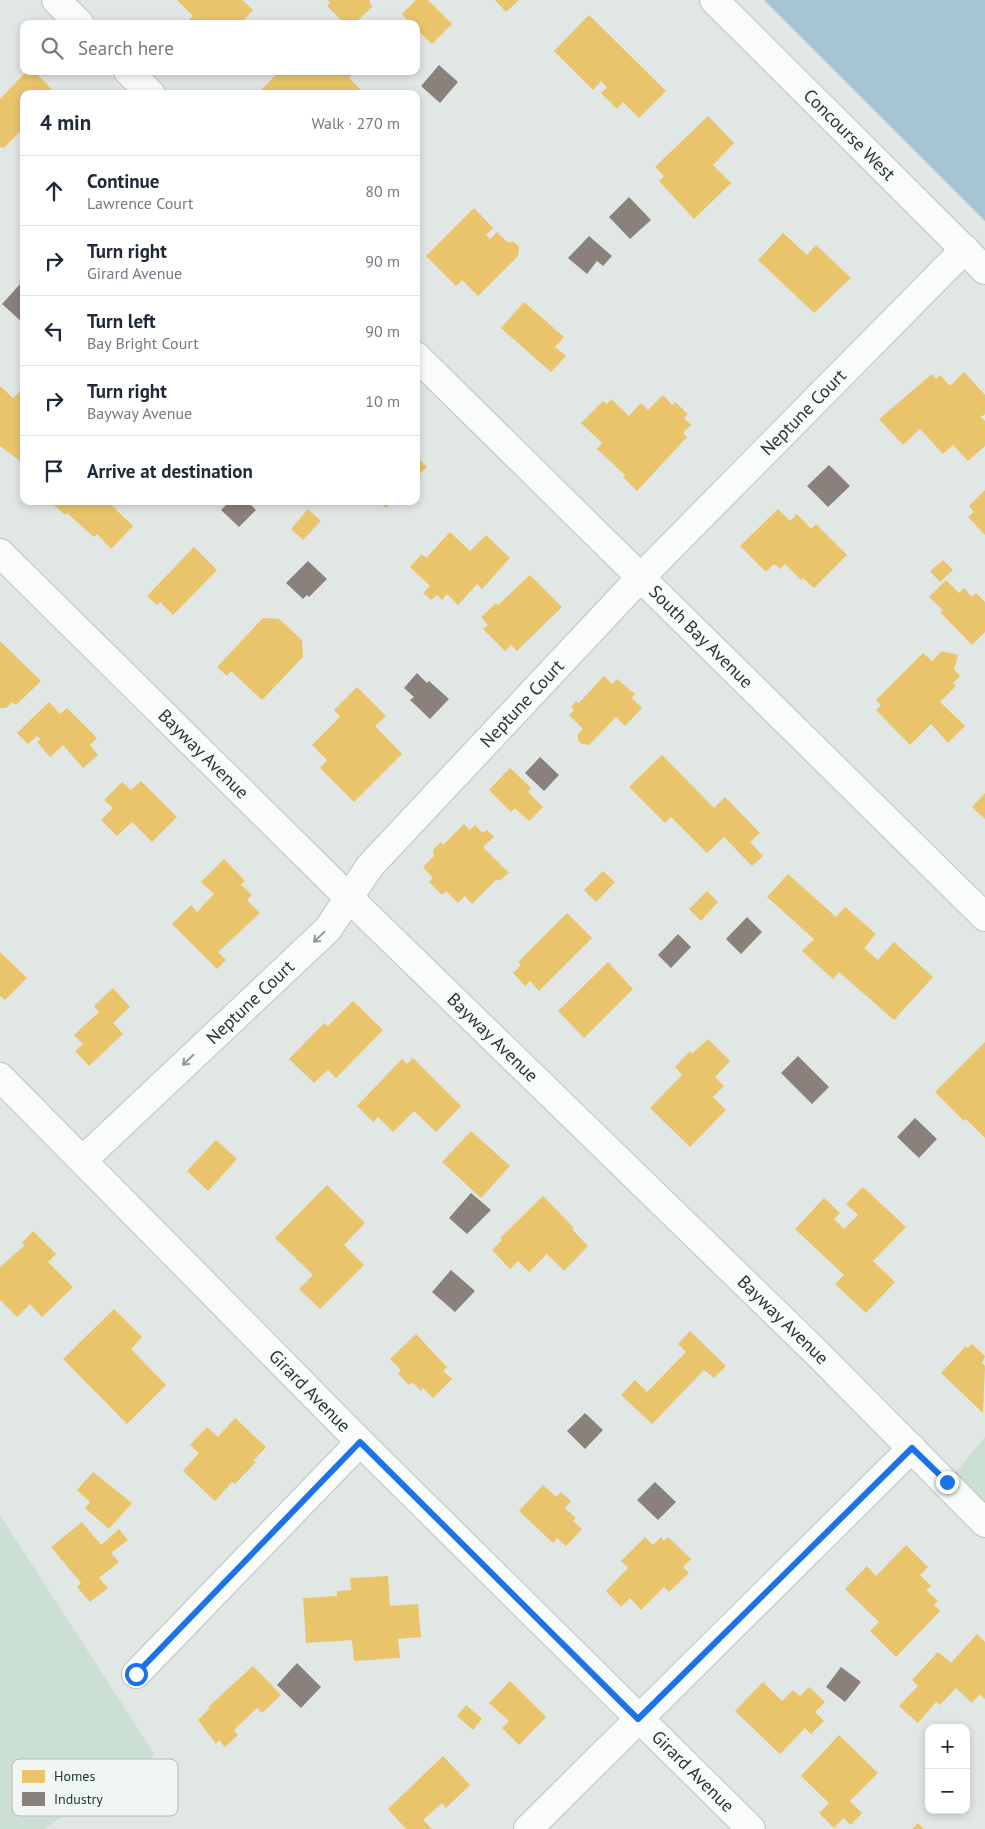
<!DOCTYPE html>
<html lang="en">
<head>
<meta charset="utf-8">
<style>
  body { margin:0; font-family:"PT Sans",sans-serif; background:#f6f6f7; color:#1f2937 }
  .controls { position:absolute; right:15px; bottom:15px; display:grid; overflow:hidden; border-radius:10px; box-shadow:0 2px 8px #0003 }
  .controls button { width:45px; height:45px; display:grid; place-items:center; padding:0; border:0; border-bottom:1px solid #e0e1e3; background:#fff; color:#1f2937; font:25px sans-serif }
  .stop { position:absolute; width:15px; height:15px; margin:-11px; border:4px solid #1a73e8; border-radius:50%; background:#fff }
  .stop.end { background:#1a73e8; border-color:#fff; box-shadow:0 1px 5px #0008 }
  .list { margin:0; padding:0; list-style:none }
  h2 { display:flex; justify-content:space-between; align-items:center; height:65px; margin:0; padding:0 20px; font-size:21px }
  h2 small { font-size:16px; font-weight:400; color:#747a83 }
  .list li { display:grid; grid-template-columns:32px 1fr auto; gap:15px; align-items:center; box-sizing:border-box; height:70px; padding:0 20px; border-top:1px solid #e0e1e3 }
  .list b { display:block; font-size:19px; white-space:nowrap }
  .list p { margin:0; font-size:16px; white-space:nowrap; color:#747a83 }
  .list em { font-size:16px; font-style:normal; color:#747a83 }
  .icon { flex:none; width:28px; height:28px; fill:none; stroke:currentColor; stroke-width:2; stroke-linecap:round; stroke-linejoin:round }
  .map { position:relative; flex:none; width:985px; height:1829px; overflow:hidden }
  .search { position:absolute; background:#fff; box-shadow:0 2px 8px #0003; left:20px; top:20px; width:400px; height:55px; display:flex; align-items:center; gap:12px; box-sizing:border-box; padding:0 18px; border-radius:10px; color:#747a83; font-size:19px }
  .panel { position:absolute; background:#fff; box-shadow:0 2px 8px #0003; left:20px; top:90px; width:400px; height:415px; border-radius:10px }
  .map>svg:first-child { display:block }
  .green { fill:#cbdfd4 }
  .water { fill:#a4c6d4 }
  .homes { fill:#e9c46a }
  .industry { fill:#8a817c }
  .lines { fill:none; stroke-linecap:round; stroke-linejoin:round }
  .minor-casing { stroke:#bec3c2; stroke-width:30 }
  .minor { stroke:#fafbfb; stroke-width:28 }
  .oneway { stroke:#8e9a98 }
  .route { stroke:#1a73e8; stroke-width:6 }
  .labels { text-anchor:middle; stroke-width:5; stroke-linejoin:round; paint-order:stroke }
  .street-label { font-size:18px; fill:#213835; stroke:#eff6f4 }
  .key { fill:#eff6f4; stroke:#b1bdbb; stroke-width:1 }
  .key-label { font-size:14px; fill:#213835 }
</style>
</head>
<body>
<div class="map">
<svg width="985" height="1829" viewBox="0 0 985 1829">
  <rect width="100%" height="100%" fill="#e1e7e5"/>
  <path class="green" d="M985,1437v75l-34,-34z
    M0,1515l155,240 -111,74h-44z"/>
  <path class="water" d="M764,0h221v221z"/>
  <path class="homes" d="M177,0h65l11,10 -13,14h-50l-3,-2 6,-6z
    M328,0h41l3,7 -18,17h-9l-18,-18 3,-3z
    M416,0h12l24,24 -20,20 -16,-15v-5h-5l-9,-10z
    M495,0h24l-13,12z
    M589,15l77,76 -27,27 -16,-16 -6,7 -16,-16 6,-6 -6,-6 -8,9 -39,-39z
    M27,71h7l22,23h-32v33l-20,21 -4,-1v-48z
    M280,71h66l5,5 -2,2 16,16h-102l-3,-3z
    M708,116l26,27 -21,22 18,18 -37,36 -35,-38 5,-5 -9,-9z
    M474,208l19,20 -7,7 4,4 7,-7 10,10h7l5,5 -1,9 -40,40 -16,-16 -6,6 -30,-30z
    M783,233l24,22 9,-10 35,33 -37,35 -56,-53z
    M524,302l40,35 -9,10 11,9 -15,16 -50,-44z
    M964,372l21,23v19l-4,3 4,4v25l-17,15 -15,-16 -10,9 -23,-25 -17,16 -24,-26 53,-45 4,5 4,-4 10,11z
    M0,386l13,12 11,-11v43l-3,3 3,2v29l-24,-18z
    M663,395l9,10 3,-3 13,12 -4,4 7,7 -8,8 4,4 -50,54 -14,-14 2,-2 -28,-26 5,-6 -21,-20 22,-22 4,3 4,-5 18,17 12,-13 7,7z
    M416,456l11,11 -11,10z
    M985,490v45l-17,-18 6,-5 -5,-6z
    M55,501h54l-1,1 25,24 -22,23 -14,-15 -3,3 -27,-24 -2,2 -12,-11z
    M379,501h13l-6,7z
    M308,509l13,12 -18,19 -12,-11z
    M778,509l12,12 7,-7 14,15 5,-5 31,31 -33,33 -11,-10 -2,2 -16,-16 -5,5 -6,-5 -8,8 -26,-26z
    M450,532l20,19 16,-16 24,23 -28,31 -5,-5 -19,21 -11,-11 -5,6 -5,-5 -6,5 -8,-7 7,-7 -20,-19 12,-13 4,4z
    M194,547l23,23 -44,45 -13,-13 -3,3 -10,-9z
    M943,560l10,10 -13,12 -10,-11z
    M530,575l32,32 -45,44 -6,-6 -6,6 -22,-22 5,-4 -7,-8 15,-14 2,2z
    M946,580l13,13 5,-5 8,9 4,-4 9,9v30l-13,13 -32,-33 3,-2 -14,-13z
    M263,618l16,1 23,21 1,17 -41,43 -31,-29 -4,5 -10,-9z
    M0,641l41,40 -25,24 -4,-3 -6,6h-6z
    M942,651l16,4 -4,14 6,7 -7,7 3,3 -16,16 25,24 -17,17 -17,-19 -21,21 -34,-35 5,-5 -5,-5 47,-47 9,8z
    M604,676l8,8 5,-5 18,15 -3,4 10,10 -17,18 -9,-9 -27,28 -7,-1 -4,-3v-7l5,-5 -14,-14 5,-5 -3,-3 5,-6 3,2z
    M357,687l29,29 -11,10 27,28 -48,48 -34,-34 7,-8 -15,-15 28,-28 -6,-7z
    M49,702l11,12 7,-6 30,30 -7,7 8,10 -15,13 -20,-23 -13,12 -13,-15 4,-3 -4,-3 -9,8 -11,-11z
    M662,755l52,53 11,-11 35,36 -10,9 13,14 -11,10 -28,-29 -17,16 -36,-36 -6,6 -36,-36z
    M510,768l21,20 -3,4 15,15 -14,14 -14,-13 -4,4 -22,-22z
    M141,781l36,36 -25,25 -20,-20 -15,14 -16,-16 12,-12 -9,-8 18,-18 9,8z
    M985,793v26l-13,-12z
    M464,824l6,6 5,-5 8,8 4,-3 7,7 -11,10 26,26 -10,8 -2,-2 -25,25 -7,-8 -7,7 -12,-12 -4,4 -13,-13 4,-4 -10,-11 11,-11 -1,-6 8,-8 2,3z
    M224,859l21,22 -4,4 11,10 -5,5 13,13 -42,39 8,8 -9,9 -45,-45 19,-19 6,7 17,-18 -13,-12z
    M603,871l12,11 -19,20 -12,-12z
    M788,874l48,43 9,-10 31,27 -12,14 14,12 16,-18 39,35 -39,43 -55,-48 -6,7 -31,-28 12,-12 -47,-42z
    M707,891l11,11 -17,19 -12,-12z
    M567,913l25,25 -53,53 -9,-10 -5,5 -12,-13 8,-8 -3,-3z
    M0,952l27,26 -22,22 -5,-4z
    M608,962l25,27 -49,49 -26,-27z
    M113,988l17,19 -17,16 10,11 -34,32 -14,-15 8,-7 -9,-9 25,-23 -5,-6z
    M353,1001l30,29 -47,48 -8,-8 -14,13 -25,-24 35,-36 4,3z
    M708,1039l22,22 -15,16 9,9 -11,11 13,13 -36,37 -40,-39 32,-33 -7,-8 15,-16 2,3z
    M985,1042v96l-19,-19 -2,2 -29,-29z
    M413,1058l48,48 -25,26 -22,-21 -21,21 -15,-15 -5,5 -16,-16 45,-47 5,5z
    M471,1131l39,35 -29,32 -39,-36z
    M216,1140l21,19 -29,32 -21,-20z
    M327,1185l38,38 -21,22 20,20 -44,44 -21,-20 14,-14 -38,-37z
    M863,1187l43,40 -33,34 22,21 -29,31 -31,-29 9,-9 -49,-46 29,-31 16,15 -6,6 10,10 14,-14 -12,-11z
    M543,1196l31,32 -2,1 16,17 -24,25 -17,-17 -18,18 -11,-11 -8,8 -18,-19 10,-10 -2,-2z
    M33,1231l23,23 -8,8 25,25 -31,30 -12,-13 -13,13 -17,-17v-33l25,-22 -3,-2z
    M114,1309l28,28 -11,12 35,36 -39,39 -64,-65z
    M690,1331l36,35 -12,12 -10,-8 -52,54 -31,-29 14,-15 12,12 39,-40 -8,-8z
    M416,1334l31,33 -4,4 9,8 -19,19 -10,-10 -2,3 -9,-9 -3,3 -11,-11 3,-4 -11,-11z
    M972,1344l13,12 -3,7 3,3 -2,47 -42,-40 25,-27 2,2z
    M235,1418l31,29 -13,14 3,1 -21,22 -3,-2 -17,19 -32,-30 16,-18 -9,-8 17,-18 11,10z
    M93,1472l39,31 -23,26 -24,-21 5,-6 -13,-12z
    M543,1485l13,12 5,-5 10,9 -6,7 11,10 -3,3 9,8 -16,17 -9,-8 -4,5 -34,-32z
    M82,1522l19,23 18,-16 9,11 -17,13 8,9 -20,16 9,10 -18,14 -13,-15 4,-4 -30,-36z
    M645,1537l8,8 8,-8 3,4 4,-4 23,22 -8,8 6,6 -20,19 -5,-5 -23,23 -11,-12 -9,9 -15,-16 22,-23 -7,-7z
    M906,1545l22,22 -8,8 11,11 -5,4 12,11 -4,4 6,6 -44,46 -26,-26 9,-9 -34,-33 22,-23 9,10z
    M388,1576l2,30 28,-2 3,33 -23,2 2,19 -46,3 -2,-21 -46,3 -3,-45 34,-2v-5l14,-1 -1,-12z
    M977,1634l8,8v57l-5,-5 -8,9 -16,-15 -16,17 -4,-3 -18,21 -19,-17 19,-20 -6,-6 26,-28 13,11z
    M253,1666l28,29 -19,18 -5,-5 -23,22 4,5 -13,12 -6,-7 -3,4 -18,-24 12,-12 -2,-1z
    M510,1681l36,36 -27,28 -17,-17 7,-7 -20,-18z
    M763,1682l19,19 11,-11 7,6 9,-9 16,15 -10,10 9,9 -13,13 -6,-6 -25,26 -45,-43z
    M466,1705l16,14 -9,11 -16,-14z
    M839,1735l39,38 -28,28 12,12 -11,12 -8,-7 -9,10 -15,-15 10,-10 -28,-27z
    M443,1756l27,29 -24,23 -4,-5 -19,17 9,9h-26l-18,-20z
    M918,1823l6,6h-12z"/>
  <path class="industry" d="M439,65l19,17 -18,21 -19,-17z
    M629,197l22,23 -21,19 -21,-22z
    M589,236l23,20 -9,10 -6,-5 -10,13 -19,-16z
    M21,283l3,3 -1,37 -21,-19z
    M829,465l21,21 -22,21 -21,-21z
    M230,501h17l9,9 -17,17 -18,-17z
    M308,561l19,18 -18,18 -2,-2 -4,4 -17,-16z
    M417,673l10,10 2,-2 20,18 -19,20 -20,-19 4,-3 -10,-9z
    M540,757l19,18 -15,16 -19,-18z
    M747,917l15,15 -21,22 -15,-15z
    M678,934l13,13 -20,21 -13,-13z
    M798,1056l31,31 -17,17 -31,-31z
    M915,1118l22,21 -18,19 -22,-21z
    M471,1193l20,17 -24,24 -18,-16z
    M451,1270l24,21 -20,21 -23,-20z
    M585,1413l18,17 -18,19 -18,-18z
    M655,1482l21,20 -18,18 -21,-20z
    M297,1663l24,24 -20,21 -24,-23z
    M841,1667l20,15 -16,20 -19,-15z"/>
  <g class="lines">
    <defs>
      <g id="minor">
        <path d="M56,0l24,24"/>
        <path id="s1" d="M714,0l271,270"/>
        <path d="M128,71l23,23"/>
        <path id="s2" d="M416,356l569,561"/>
        <path id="s3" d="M0,553l348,344 470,457 167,169"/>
        <path id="s4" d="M0,1077l360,365 391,387"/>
        <path id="s5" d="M83,1160l245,-231 42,-63 270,-288 325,-329"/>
        <path d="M136,1674l224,-232"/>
        <path d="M528,1829l384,-381"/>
      </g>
    </defs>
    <use href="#minor" class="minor-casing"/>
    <use href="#minor" class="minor"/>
  </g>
  <defs><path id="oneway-shaft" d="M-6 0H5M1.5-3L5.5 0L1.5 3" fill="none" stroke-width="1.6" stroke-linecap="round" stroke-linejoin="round" transform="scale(1.25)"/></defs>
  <g class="oneway">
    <use href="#oneway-shaft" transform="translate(319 937) rotate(137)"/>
    <use href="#oneway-shaft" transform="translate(188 1060) rotate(136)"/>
  </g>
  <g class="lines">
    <path class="route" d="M136,1674l224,-232 278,277 274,-271 35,34"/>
  </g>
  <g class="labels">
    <g class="street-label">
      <text dy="6" stroke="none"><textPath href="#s1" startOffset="191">Concourse West</textPath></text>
      <text dy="6" stroke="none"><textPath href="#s5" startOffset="1040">Neptune Court</textPath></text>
      <text dy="6" stroke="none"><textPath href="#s2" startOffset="400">South Bay Avenue</textPath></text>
      <text dy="6" stroke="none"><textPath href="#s5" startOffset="635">Neptune Court</textPath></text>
      <text dy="6" stroke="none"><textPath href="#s3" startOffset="286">Bayway Avenue</textPath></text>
      <text dy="6" stroke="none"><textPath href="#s5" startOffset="230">Neptune Court</textPath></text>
      <text dy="6" stroke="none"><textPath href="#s3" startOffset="691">Bayway Avenue</textPath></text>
      <text dy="6" stroke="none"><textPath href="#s3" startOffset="1096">Bayway Avenue</textPath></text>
      <text dy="6" stroke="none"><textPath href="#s4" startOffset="441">Girard Avenue</textPath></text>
      <text dy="6" stroke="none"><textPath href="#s4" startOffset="981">Girard Avenue</textPath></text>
    </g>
  </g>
  <rect x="12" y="1759" width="166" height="57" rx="8" class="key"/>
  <rect x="22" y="1770" width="23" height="13" fill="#e9c46a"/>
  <rect x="22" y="1792" width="23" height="14" fill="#8a817c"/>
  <g class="key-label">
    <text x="54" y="1781">Homes</text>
    <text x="54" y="1804">Industry</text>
  </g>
</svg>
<div class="controls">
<button>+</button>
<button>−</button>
</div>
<div class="stop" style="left:136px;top:1674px"></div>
<div class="stop end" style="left:947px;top:1482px"></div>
<div class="search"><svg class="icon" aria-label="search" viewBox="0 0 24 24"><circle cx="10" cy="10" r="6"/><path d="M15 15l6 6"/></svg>Search here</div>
<section class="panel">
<h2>4 min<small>Walk · 270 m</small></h2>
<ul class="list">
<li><svg class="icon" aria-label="ahead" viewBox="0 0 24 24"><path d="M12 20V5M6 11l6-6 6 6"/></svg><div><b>Continue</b><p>Lawrence Court</p></div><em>80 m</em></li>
<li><svg class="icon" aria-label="right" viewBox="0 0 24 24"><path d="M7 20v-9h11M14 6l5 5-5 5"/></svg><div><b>Turn right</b><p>Girard Avenue</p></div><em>90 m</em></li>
<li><svg class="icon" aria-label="left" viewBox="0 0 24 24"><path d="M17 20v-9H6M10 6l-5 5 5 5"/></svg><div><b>Turn left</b><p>Bay Bright Court</p></div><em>90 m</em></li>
<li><svg class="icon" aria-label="right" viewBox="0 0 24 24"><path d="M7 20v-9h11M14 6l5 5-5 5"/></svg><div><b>Turn right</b><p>Bayway Avenue</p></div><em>10 m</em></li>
<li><svg class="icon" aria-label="arrive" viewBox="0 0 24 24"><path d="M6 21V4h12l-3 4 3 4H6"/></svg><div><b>Arrive at destination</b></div></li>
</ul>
</section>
</div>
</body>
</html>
